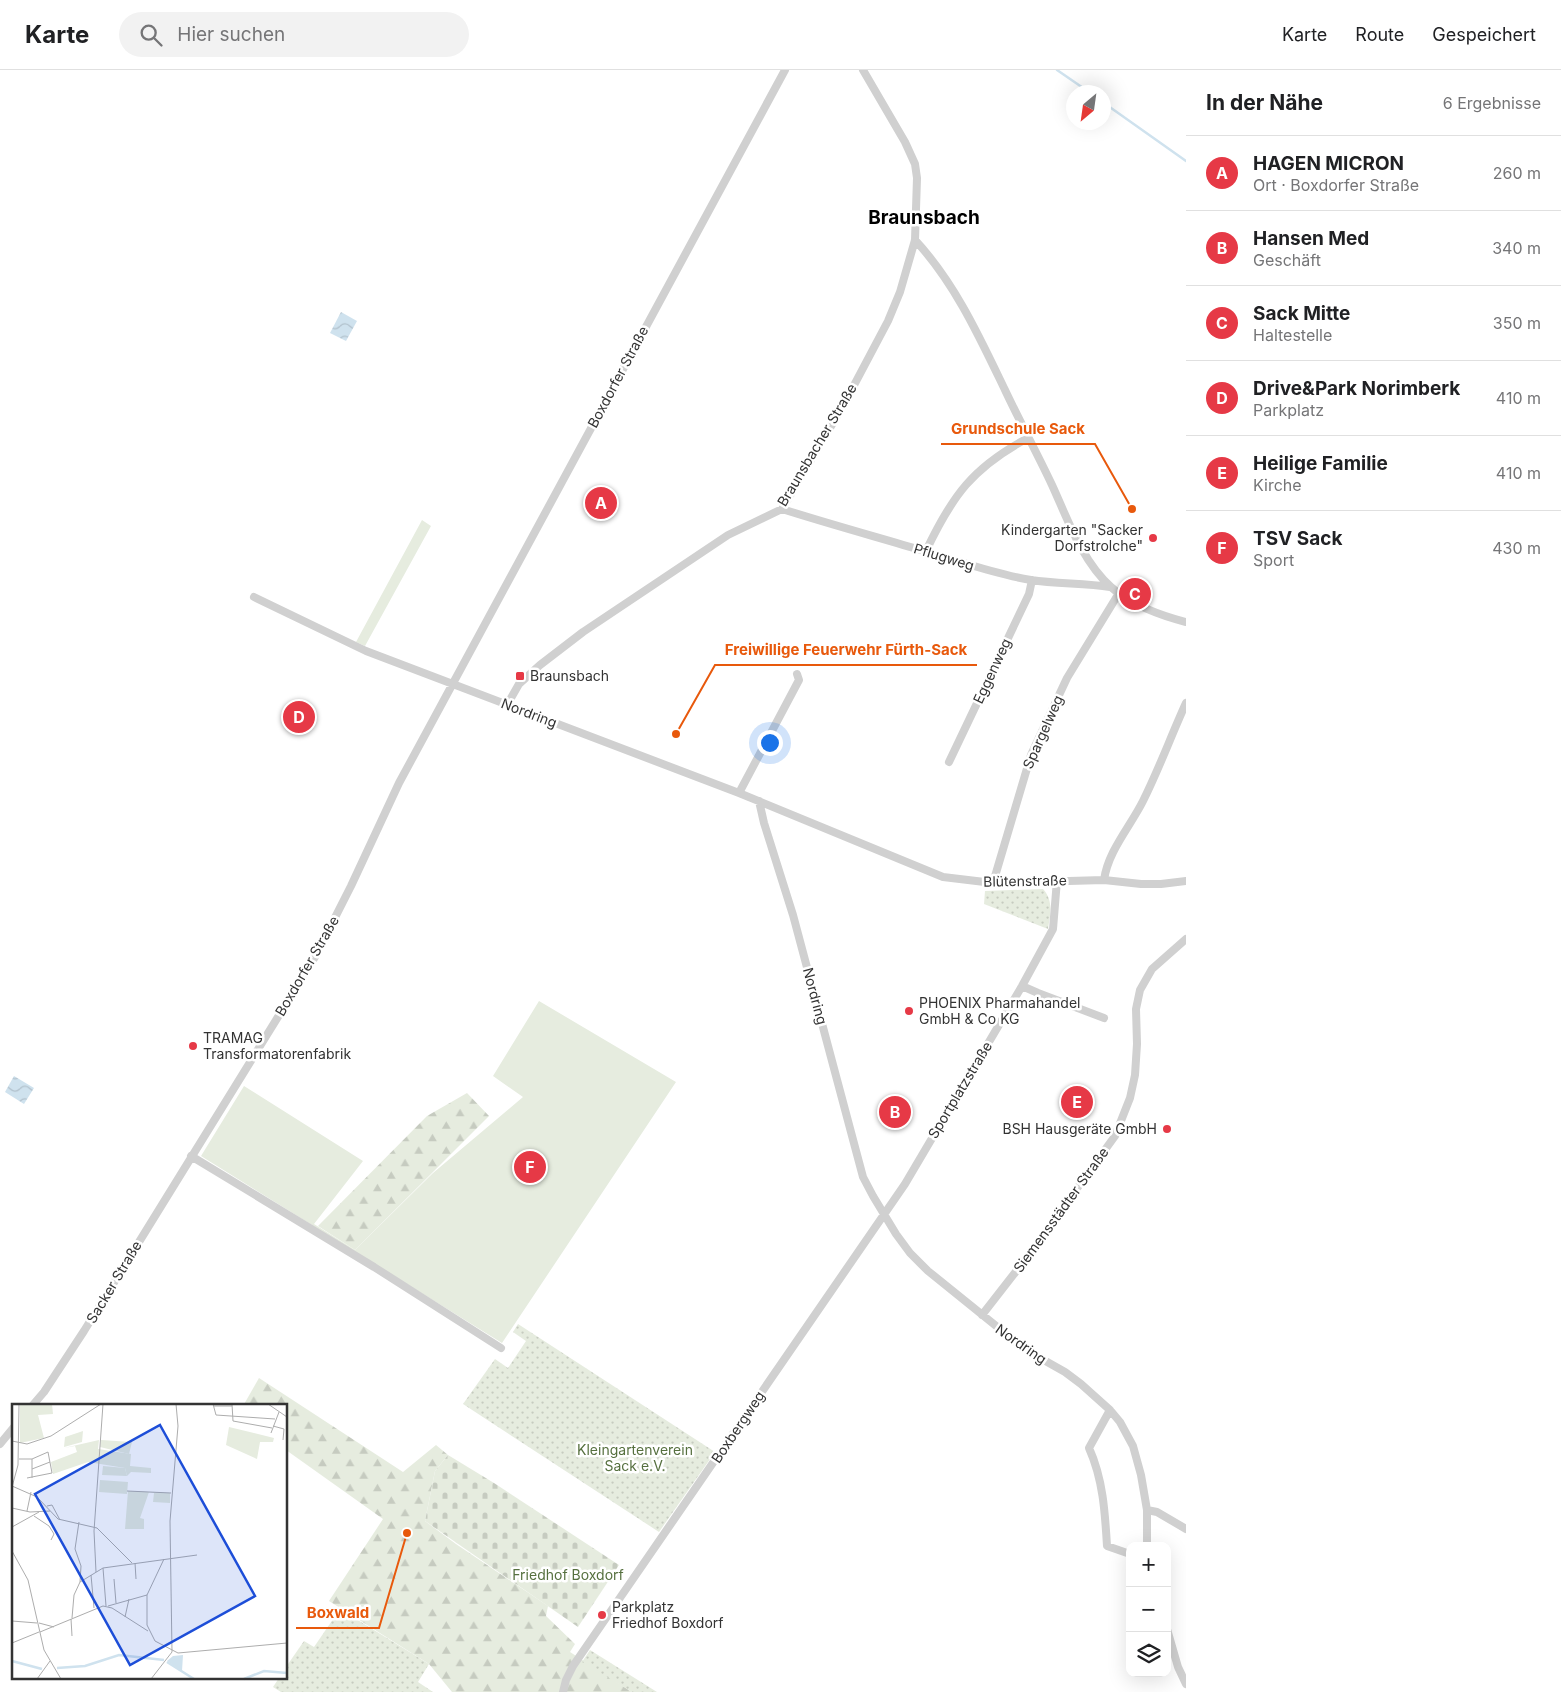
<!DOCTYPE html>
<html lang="de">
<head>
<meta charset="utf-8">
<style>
  body { margin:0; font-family:Inter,sans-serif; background:#f2f2f2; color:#202124 }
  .controls { position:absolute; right:15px; bottom:15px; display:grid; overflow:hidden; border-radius:10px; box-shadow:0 5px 20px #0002 }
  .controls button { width:45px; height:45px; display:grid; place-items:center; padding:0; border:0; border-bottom:1px solid #e0e0e0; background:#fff; color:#202124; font:25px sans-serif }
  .compass { position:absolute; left:1066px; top:15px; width:45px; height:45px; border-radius:50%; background:#fff; box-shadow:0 5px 20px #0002; rotate:209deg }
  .you { position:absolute; left:769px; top:672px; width:18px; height:18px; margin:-12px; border:4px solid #fff; border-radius:50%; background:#1a73e8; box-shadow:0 0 0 8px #1a73e833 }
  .badge { display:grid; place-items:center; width:32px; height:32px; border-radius:50%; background:#e63946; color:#fff; font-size:16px; font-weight:700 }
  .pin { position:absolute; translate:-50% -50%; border:2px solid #fff; box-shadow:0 1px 5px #0006 }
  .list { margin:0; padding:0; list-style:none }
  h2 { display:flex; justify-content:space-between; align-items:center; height:65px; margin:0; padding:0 20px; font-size:21px }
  h2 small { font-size:16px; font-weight:400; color:#757577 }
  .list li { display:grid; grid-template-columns:32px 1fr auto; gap:15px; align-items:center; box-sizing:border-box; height:75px; padding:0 20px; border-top:1px solid #e0e0e0 }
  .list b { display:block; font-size:19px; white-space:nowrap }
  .list p { margin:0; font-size:16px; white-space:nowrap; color:#757577 }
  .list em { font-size:16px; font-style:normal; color:#757577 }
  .icon { flex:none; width:28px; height:28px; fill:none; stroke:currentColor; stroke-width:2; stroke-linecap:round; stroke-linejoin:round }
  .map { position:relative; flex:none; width:1186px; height:1622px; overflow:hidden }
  header { display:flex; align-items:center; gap:30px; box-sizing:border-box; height:70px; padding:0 25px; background:#fff; border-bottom:1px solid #e0e0e0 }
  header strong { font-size:24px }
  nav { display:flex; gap:28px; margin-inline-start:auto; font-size:18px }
  .search { width:350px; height:45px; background:#f2f2f2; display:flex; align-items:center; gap:12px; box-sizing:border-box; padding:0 18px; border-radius:28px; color:#757577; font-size:19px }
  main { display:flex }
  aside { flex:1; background:#fff }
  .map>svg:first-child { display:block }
  .grass { fill:#e6ecdf }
  .forest { fill:url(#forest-firs) }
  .cemetery { fill:url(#cemetery-stones) }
  .park { fill:url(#park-dots) }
  .water { fill:url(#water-waves) }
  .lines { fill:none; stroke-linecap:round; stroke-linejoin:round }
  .stream { stroke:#cfe2ee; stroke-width:2.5 }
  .minor { stroke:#d0d0d0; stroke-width:8 }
  .poi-dot { fill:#e63946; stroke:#fff; stroke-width:2 }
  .labels { text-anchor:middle; stroke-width:5; stroke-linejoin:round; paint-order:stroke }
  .street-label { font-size:14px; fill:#333; stroke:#fff }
  .poi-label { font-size:14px; fill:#333; stroke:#fff; text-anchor:start }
  .park-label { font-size:14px; fill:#56703f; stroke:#fff }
  .district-label { font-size:19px; font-weight:bold; fill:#000; stroke:#fff }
  .inset-river { fill:none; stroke:#cfe2ee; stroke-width:2.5 }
  .inset-road { fill:none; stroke:#adadad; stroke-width:1 }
  .view { fill:#1d4ed8; fill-opacity:0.15; stroke:#1d4ed8; stroke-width:2.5 }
  .inset-edge { fill:none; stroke:#333; stroke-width:2.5 }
  .leader { fill:none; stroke:#e8590c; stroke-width:2 }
  .callout-dot { fill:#e8590c; stroke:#fff; stroke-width:2 }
  .callout-label { font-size:15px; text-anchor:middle; font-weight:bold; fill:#e8590c; stroke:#fff; stroke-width:5; stroke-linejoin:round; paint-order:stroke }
</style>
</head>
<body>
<header>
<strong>Karte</strong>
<div class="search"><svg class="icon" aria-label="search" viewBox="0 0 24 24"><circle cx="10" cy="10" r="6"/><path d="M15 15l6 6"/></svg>Hier suchen</div>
<nav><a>Karte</a><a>Route</a><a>Gespeichert</a></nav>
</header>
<main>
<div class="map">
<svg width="1186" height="1622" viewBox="0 0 1186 1622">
  <defs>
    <pattern id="forest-firs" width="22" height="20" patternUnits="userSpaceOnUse" patternTransform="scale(1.25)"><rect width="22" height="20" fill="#e6ecdf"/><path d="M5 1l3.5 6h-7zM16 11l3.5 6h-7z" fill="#c6cbc0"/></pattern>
    <pattern id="cemetery-stones" width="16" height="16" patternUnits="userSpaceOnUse" patternTransform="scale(1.25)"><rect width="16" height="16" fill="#e6ecdf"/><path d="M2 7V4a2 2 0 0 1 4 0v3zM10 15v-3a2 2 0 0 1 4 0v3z" fill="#c6cbc0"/></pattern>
    <pattern id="park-dots" width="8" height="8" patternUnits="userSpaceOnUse" patternTransform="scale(1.25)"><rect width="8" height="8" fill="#e6ecdf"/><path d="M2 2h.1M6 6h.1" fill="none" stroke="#c6cbc0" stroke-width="1.8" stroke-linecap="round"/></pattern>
    <pattern id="water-waves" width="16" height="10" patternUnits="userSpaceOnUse" patternTransform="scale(1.25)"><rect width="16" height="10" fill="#cfe2ee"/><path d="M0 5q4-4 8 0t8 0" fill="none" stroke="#b2c2cd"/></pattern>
  </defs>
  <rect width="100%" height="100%" fill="#fff"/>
  <path class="grass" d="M422,450l9,6 -66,120 -9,-4z
    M539,931l137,81 -174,261 -301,-187 43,-70 119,75 -49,63 41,26 78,-77 90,-76 -30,-21z"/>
  <path class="forest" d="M467,1023l22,23 -134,134 -37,-24 109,-110z
    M259,1308l144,94 33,-27 12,10 -13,16 -10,50 31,23 92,62 -2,10 29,28 -5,8 62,40h-180l-23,-28 -100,-63 54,-82 -97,-69v-44h-43z"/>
  <path class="cemetery" d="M448,1385l46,28 125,82 -41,62 -153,-106 10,-50z"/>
  <path class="park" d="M1043,819c11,12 7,26 5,40l-64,-25 1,-13z
    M518,1254l197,128 -56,80 -196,-128 32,-45 13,9 18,-27 -13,-9z
    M340,1539l89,55 -11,18 15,10h-152l-8,-5 6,-9h7v-11l18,-26 10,6z
    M590,1580l67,42h-25l-50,-30z"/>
  <path class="water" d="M341,242l16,9 -11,20 -16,-8z
    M14,1006l20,12 -10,16 -19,-12z"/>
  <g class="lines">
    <path class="stream" d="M1057,0l32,22
      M1104,33l82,58"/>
    <path class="minor" d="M915,170c40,43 65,98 90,150 15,32 32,63 47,95 16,35 30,76 59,102 18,17 51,29 75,35
      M782,439c47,15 95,28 142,42 36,10 70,23 107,29 26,4 53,3 79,7
      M926,481c26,-55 47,-84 102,-113
      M254,527l112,54 373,142 204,84 50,6 111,-3 37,4h20l25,-3
      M507,635l12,-21 21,-19 43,-33 145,-97 54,-26 61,-103 45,-85 12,-29 15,-52 2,-62 -2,-14 -10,-22 -42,-72
      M949,692l80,-168 3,-14
      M739,723l60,-113 -2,-6
      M759,731l5,22 29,92 70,262 10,19 23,38 14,19 18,18 98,79 39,22 16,12 29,26 10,12 13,24 8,29 6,35v36
      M1104,810c4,-29 26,-53 39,-79 16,-32 28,-65 43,-98
      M993,813l38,-128 36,-77 52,-85
      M1022,916l16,7 66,25
      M191,1086l183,111 127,81
      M982,1245l46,-59 87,-120 15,-38 5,-23 2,-31 -1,-35 4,-19 12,-21 34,-30
      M32,1336l12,-14 40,-61 231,-374 36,-71 48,-103 386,-713
      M1110,1340l-21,38c14,31 16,64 18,98l23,8
      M0,1374l14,-17
      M1147,1440l10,2 29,17
      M1167,1559l11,38 8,17
      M563,1622l3,-12 7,-14 332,-482 117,-198 31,-57 4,-49"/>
  </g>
  <g class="poi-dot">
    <circle cx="1153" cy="468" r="5"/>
    <rect x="515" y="601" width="10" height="10" rx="2.5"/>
    <circle cx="909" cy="941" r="5"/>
    <circle cx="193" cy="976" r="5"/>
    <circle cx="1167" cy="1059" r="5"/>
    <circle cx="602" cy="1545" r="5"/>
  </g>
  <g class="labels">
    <g class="street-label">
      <text transform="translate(618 307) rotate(-62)" y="5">Boxdorfer Straße</text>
      <text transform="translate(817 375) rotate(-59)" y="5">Braunsbacher Straße</text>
      <text transform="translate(944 487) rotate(17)" y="5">Pflugweg</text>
      <text transform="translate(992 601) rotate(-65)" y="5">Eggenweg</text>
      <text transform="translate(529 643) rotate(21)" y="5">Nordring</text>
      <text transform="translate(1043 662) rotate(-66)" y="5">Spargelweg</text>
      <text transform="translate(1025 811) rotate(-1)" y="5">Blütenstraße</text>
      <text transform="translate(307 896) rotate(-60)" y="5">Boxdorfer Straße</text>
      <text transform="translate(815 926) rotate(75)" y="5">Nordring</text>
      <text transform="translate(960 1020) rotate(-59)" y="5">Sportplatzstraße</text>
      <text transform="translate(1061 1140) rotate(-54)" y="5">Siemensstädter Straße</text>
      <text transform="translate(114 1212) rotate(-59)" y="5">Sacker Straße</text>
      <text transform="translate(1021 1274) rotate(35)" y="5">Nordring</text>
      <text transform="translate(738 1357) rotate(-56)" y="5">Boxbergweg</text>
    </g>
    <g class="poi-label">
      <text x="1143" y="465" text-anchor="end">Kindergarten "Sacker<tspan x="1143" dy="16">Dorfstrolche"</tspan></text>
      <text x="530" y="611">Braunsbach</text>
      <text x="919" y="938">PHOENIX Pharmahandel<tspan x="919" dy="16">GmbH &amp; Co KG</tspan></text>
      <text x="203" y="973">TRAMAG<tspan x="203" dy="16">Transformatorenfabrik</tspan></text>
      <text x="1157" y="1064" text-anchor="end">BSH Hausgeräte GmbH</text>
      <text x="612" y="1542">Parkplatz<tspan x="612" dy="16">Friedhof Boxdorf</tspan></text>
    </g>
    <g class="park-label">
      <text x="635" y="1385">Kleingartenverein<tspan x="635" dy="16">Sack e.V.</tspan></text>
      <text x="568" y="1510">Friedhof Boxdorf</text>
    </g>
    <g class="district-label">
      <text x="924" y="154">Braunsbach</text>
    </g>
  </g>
  <g transform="translate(12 1334)">
    <rect width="275" height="275" fill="#fff"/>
    <path d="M8,0h32l1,10 -15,1 6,23 -24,5zM217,23l45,11 -1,4h-13l-3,17 -31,-14zM71,27l-1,11 -18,5 1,-10zM116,87l42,2v10l-17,-1 1,-9 -5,-1 -9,26 4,1v10h-19z" fill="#e6ecdf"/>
    <path d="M87,36l-1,9 33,5 -1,12 21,2v5l-20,-1 -4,4 -2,-8 -37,-6 -35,12 -2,-12 26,-10 -2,-6 -11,2z" fill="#e6ecdf"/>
    <path d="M91,62l22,2 2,8 -25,-1z" fill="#e6ecdf"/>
    <path d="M89,36l31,2 -3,12 -29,-7zM88,76l28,2 -1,12 -28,-2z" fill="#e6ecdf"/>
    <path d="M171,251l-1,16 -15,-10 6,-5z" fill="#cfe2ee"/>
    <path class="inset-river" d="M0,257l30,8M155,258l27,17M45,264l28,-2 34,-11 45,5M232,275l20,-8 23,2"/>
    <path class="inset-road" d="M201,0l3,11 59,4M220,0l1,17 39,7M256,0l19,13M202,2h18M261,22l11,3 -1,11M259,29l8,-21M0,37l15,3 24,-8 50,-32M7,55h13l16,-7 4,21 -25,5M20,65l18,-7M20,74v-19M0,82l25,11 21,22 39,9 35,35M0,83l6,-22 1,-61M115,87l44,2M35,102l5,-1 8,15M0,104l18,4 20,-1M15,107l4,-19M22,112l15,10 5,8 -3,6M67,118l-4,27 6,17 -1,16M0,123l27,-15M0,147l16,29 16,70 17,29M152,155l-17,36v30l8,16 23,12 109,-10M123,159l1,16M91,164l3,38M84,168l-2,-41 9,-127M79,171l3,33M102,175l2,24M96,202l39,-11M113,213l4,-18M60,214l2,-23 6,-13 23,-14 94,-13M59,215l1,17M0,217l25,2M27,219l15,4M28,228l63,-26 9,2 36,23M0,239l27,-11M160,248l-2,-131 8,-95 -2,-22M25,275l13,-18M139,275l21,-27"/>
    <path class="view" d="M148,21l95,171 -125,69 -95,-171z"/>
    <rect width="275" height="275" class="inset-edge"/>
  </g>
  <path class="leader" d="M1132 439L1095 374H941M676 664L715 595H977M407 1463L379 1558H296"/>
  <g class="callout-dot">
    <circle cx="1132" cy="439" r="5"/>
    <circle cx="676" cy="664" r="5"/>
    <circle cx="407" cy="1463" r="5"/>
  </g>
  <g class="callout-label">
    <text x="1018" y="364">Grundschule Sack</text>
    <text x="846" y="585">Freiwillige Feuerwehr Fürth-Sack</text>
    <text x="338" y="1548">Boxwald</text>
  </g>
</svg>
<div class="controls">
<button>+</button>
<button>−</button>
<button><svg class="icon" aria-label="layers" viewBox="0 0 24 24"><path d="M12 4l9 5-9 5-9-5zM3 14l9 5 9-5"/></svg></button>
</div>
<svg class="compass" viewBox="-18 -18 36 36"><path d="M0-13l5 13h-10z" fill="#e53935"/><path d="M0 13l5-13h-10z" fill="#757577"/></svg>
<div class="you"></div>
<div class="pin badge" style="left:601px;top:433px">A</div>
<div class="pin badge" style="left:895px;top:1042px">B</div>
<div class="pin badge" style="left:1135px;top:524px">C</div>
<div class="pin badge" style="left:299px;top:647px">D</div>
<div class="pin badge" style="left:1077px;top:1032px">E</div>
<div class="pin badge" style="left:530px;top:1097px">F</div>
</div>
<aside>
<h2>In der Nähe<small>6 Ergebnisse</small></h2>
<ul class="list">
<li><span class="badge">A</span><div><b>HAGEN MICRON</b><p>Ort · Boxdorfer Straße</p></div><em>260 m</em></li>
<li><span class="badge">B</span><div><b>Hansen Med</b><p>Geschäft</p></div><em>340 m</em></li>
<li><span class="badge">C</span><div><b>Sack Mitte</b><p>Haltestelle</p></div><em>350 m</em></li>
<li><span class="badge">D</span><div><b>Drive&amp;Park Norimberk</b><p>Parkplatz</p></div><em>410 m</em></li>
<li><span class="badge">E</span><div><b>Heilige Familie</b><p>Kirche</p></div><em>410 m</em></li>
<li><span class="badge">F</span><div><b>TSV Sack</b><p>Sport</p></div><em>430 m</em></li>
</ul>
</aside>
</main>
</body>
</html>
